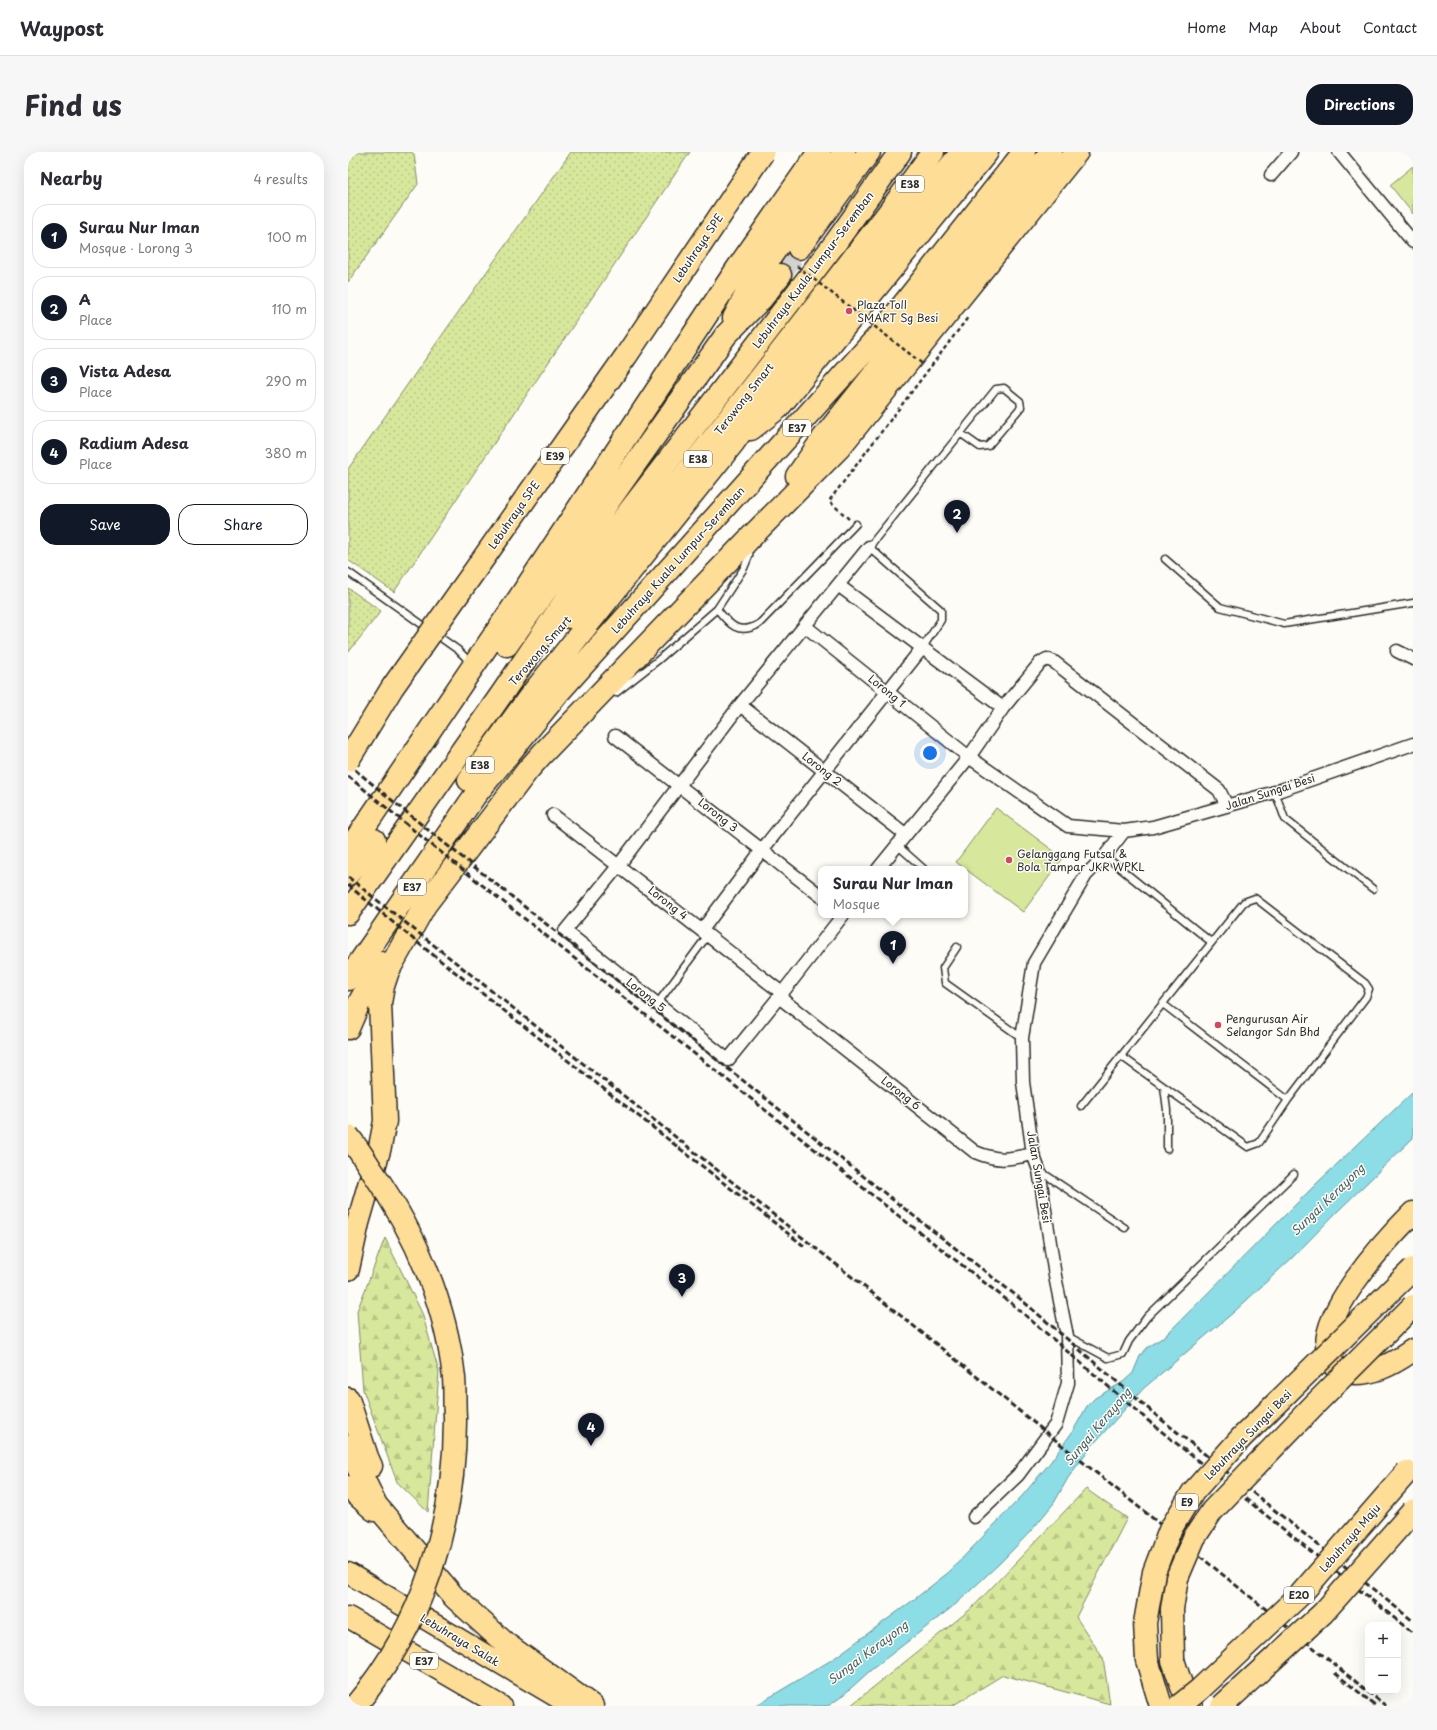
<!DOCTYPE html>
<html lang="en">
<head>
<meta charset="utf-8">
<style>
  body { margin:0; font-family:"Playpen Sans",sans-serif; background:#f7f7f7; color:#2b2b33 }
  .controls { position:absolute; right:12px; bottom:12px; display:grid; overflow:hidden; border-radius:8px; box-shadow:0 4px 16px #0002 }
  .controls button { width:36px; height:36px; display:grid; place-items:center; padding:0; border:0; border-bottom:1px solid #e1e1e2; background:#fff; color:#2b2b33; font:20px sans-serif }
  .you { position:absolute; left:582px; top:601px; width:14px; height:14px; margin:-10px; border:3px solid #fff; border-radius:50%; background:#1a73e8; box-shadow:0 0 0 6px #1a73e833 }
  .badge { display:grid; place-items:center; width:26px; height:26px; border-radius:50%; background:#111827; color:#fff; font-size:13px; font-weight:700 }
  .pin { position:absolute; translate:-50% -33px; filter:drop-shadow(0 1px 2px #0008) }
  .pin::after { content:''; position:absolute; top:21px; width:14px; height:12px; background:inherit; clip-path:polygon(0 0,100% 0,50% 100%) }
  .popup { position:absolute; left:470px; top:714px; width:150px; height:52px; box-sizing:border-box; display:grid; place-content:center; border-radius:8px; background:#fff; filter:drop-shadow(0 1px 3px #0005); font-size:13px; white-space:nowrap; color:#7c7c81 }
  .popup b { font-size:15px; color:#2b2b33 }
  .popup::after { content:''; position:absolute; left:50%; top:100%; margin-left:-8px; border:8px solid transparent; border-top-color:#fff }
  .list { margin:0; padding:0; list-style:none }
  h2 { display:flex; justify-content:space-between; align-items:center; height:52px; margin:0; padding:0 16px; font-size:17px }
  h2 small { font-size:13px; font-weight:400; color:#7c7c81 }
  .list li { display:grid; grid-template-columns:26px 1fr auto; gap:12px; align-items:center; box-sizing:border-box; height:64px; margin:0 8px 8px; padding:0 8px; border:1px solid #e1e1e2; border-radius:16px }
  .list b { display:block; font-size:15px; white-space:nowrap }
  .list p { margin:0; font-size:13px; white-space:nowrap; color:#7c7c81 }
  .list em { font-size:13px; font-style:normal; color:#7c7c81 }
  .actions { display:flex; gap:8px; padding:12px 16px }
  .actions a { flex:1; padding:9px 0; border:1px solid #111827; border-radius:16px; text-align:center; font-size:14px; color:#111827 }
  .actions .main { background:#111827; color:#fff }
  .map { position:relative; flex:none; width:1065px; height:1554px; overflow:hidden; border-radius:16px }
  header { display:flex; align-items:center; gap:24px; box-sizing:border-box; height:56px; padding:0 20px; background:#fff; border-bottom:1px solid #e1e1e2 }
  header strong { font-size:19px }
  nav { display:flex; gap:22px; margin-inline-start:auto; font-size:14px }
  .intro { display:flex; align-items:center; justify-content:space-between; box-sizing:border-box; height:96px; padding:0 24px }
  h1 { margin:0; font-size:28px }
  .button { padding:10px 18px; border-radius:16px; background:#111827; color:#fff; font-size:14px; font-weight:700 }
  main { display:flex; gap:24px; padding:0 24px }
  aside { flex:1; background:#fff; border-radius:16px; box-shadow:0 4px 16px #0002 }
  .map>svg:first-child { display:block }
  .green { fill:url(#green-dots); stroke:#818963 }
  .forest { fill:url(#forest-firs); stroke:#818963 }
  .pitch { fill:#d7e79b; stroke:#818963 }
  .water { fill:#8cdde6; stroke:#65969b }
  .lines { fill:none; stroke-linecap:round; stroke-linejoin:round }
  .motorway-tunnel { stroke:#d3d2ce; stroke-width:22; stroke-dasharray:22 11; stroke-linecap:butt }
  .service-casing { stroke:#2b2b2b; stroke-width:9 }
  .minor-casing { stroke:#2b2b2b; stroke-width:15 }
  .trunk-casing { stroke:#2b2b2b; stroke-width:23 }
  .motorway-casing { stroke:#2b2b2b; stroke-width:25 }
  .path { stroke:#2b2b2b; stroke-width:2.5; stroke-dasharray:4 3; stroke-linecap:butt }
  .service { stroke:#fdfcf7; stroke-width:6 }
  .minor { stroke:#fdfcf7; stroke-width:12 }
  .trunk { stroke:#fedd96; stroke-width:20 }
  .motorway { stroke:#fedd96; stroke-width:22 }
  .rail { stroke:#2b2b2b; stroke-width:3; stroke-dasharray:6 3; stroke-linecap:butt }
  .motorway-bridge-casing { stroke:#2b2b2b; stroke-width:25; stroke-linecap:butt }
  .path-bridge { stroke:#2b2b2b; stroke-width:2.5; stroke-dasharray:4 3; stroke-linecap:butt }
  .motorway-bridge { stroke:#fedd96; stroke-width:22 }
  .poi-dot { fill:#d1495b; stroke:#fdfcf7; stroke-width:1.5 }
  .labels { text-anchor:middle; stroke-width:3; stroke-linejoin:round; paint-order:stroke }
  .shield { fill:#fdfcf7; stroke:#6a6a68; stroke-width:1 }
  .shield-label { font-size:10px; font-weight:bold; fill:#2b2b2b }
  .street-label { font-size:11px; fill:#2b2b2b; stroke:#fdfcf7 }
  .poi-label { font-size:11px; fill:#2b2b2b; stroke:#fdfcf7; text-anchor:start }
  .water-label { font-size:12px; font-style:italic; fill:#486063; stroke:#fdfcf7 }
</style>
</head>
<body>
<header>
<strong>Waypost</strong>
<nav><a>Home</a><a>Map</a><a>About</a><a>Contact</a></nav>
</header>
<div class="intro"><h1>Find us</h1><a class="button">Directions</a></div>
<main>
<aside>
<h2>Nearby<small>4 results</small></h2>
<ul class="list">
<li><span class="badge">1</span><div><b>Surau Nur Iman</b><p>Mosque · Lorong 3</p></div><em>100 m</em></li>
<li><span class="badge">2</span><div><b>A</b><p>Place</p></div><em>110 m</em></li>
<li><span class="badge">3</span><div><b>Vista Adesa</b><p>Place</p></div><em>290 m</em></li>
<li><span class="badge">4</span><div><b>Radium Adesa</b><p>Place</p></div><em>380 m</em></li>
</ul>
<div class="actions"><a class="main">Save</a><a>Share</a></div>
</aside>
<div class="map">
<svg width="1065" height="1554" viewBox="0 0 1065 1554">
  <defs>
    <pattern id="green-dots" width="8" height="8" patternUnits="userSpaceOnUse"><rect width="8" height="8" fill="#d7e79b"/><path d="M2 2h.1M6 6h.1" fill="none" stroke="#b9c686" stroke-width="1.8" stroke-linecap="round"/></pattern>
    <pattern id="forest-firs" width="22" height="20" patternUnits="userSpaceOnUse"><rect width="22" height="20" fill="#d7e79b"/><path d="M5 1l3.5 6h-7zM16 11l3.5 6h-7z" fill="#b9c686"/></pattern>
  </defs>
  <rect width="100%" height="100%" fill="#fdfcf7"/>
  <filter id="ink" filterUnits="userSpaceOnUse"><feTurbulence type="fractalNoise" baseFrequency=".025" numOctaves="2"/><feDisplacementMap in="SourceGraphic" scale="8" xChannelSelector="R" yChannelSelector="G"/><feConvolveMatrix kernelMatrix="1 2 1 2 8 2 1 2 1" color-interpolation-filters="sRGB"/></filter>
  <g filter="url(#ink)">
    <path class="green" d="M0,0h63l3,2 4,30 -70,98z
      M223,0h119l-296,440 -46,-32v-91z
      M0,436l33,23 -33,42z"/>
    <path class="forest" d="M37,1086l37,75 17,59 -11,140 -31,-30 -34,-92 -6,-79z
      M738,1337l41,29 -51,99 27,41 7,46 -107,-29 -51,31h-102l122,-98z"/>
    <path class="pitch" d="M1065,14v48l-23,-29z
      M648,656l67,50 -40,54 -67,-50z"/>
    <path class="water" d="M1065,940v46l-77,75 -43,44 -59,55 -90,76 -55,61 -21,29 -14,25 -23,28 -31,32 -44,41 -85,66 -30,27 -13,9h-73l78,-47 79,-58 37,-29 73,-76 27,-32 24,-33 14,-25 8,-8 28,-16 10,-9 7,-17 7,-8 18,-12 151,-152z"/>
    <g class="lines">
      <path class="motorway-tunnel" d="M432,123l19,-27"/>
      <defs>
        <path id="service" d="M817,407l55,48 64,17 129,-21
          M0,420l110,78 8,8 2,7
          M369,457c12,15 21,27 42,15l97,-100
          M575,495l18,-27v-10l-72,-63 127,-158 8,-1 16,13 1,6 -33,39 -8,1 -20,-14
          M268,541l41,-32 60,-52 27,-41 5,-12 1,-9
          M927,640l10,27 88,70
          M549,693l27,24
          M757,704l106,86
          M907,746l110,85 4,6 -3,8 -78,103 -29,43 -11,4 -127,-91 123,-154z
          M609,795l-14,21 2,15 77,55
          M309,852l51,-69
          M815,852l125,96
          M816,935l3,23v39
          M733,954l40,-50
          M692,1019l85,57
          M719,1184l41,22 15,-4 6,-13 18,-24 147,-143"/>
        <path id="minor" d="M991,0l74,90
          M923,23l20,-23
          M490,433l165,123
          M457,474l164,131 99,69 56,5 29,-4 122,-35 138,-48
          M1049,499l16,8
          M392,553l165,129
          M267,584l206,160
          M205,663l229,178
          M530,717l91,-112 34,-49 37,-45 7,-4 7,3 165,128 8,16
          M495,763l-64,82 -51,63 -163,-129 54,-66 121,-160 129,-158
          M354,778l60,-80 161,-203
          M431,845l196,155c24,10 34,7 58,2
          M626,1365l44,-42 38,-51 12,-41 -1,-47 -12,-60 -16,-106 -6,-16 -10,-72 -1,-44 12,-75 52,-88 19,-19 19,-25"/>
        <path id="trunk" d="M0,1421l224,133
          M0,1465l153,89"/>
        <path id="motorway" d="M451,96l70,-96
          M386,166l13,-25 12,-20 85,-121
          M403,277l27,-21 209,-256
          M449,324l27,-39 227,-285
          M221,465l56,-65 261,-336 47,-64
          M159,493l219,-310 36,-37 18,-23
          M121,628l59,-81 205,-256 58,-81 171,-210
          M0,699l162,-239 227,-343 82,-117
          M0,722l26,-34
          M0,761l153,-218 103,-151 232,-302 64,-90
          M0,827l128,-185 82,-101 322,-359 144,-182
          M0,876l11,-25 22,-40
          M1065,1061c-26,26 -102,108 -83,145 3,7 8,13 15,14 25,5 48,-8 68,-22
          M0,1117l10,-46 22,-76 5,-26 -5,-118 3,-17 5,-15 37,-66 102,-134 15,-17 208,-216 89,-90 238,-296
          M0,1247l19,58 4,9
          M0,1295l28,58 78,92 52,47 86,62
          M0,1335l26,23
          M799,1508l14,46
          M825,1508l9,27 9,19"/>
      </defs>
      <use href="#service" class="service-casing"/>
      <use href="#minor" class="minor-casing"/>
      <use href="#trunk" class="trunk-casing"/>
      <use href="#motorway" class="motorway-casing"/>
      <path class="path" d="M501,367l-20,-18 140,-185"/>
      <use href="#service" class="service"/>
      <use href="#minor" class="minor"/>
      <use href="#trunk" class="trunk"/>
      <use href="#motorway" class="motorway"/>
      <path class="rail" d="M0,612l85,70 459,365 126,98 139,119 256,205
        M0,624l80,66 458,364 126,98 139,119 262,210
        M0,725l562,446 476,383
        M0,733l70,58 386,303
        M987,1521l41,33"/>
      <defs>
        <path id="motorway-bridge" d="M0,608l44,-72 234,-332 137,-204
          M0,984c9,11 16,22 23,33 43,62 75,134 83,209 1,12 0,25 1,38 1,104 -32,210 -100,290
          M799,1508l-2,-37 9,-51 16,-42 23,-38 48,-54 172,-169
          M825,1508l-1,-51 5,-31 17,-40 18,-27 102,-106 99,-99
          M831,1554l20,-16 101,-95 107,-123
          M874,1554l101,-93 90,-102"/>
      </defs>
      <use href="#motorway-bridge" class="motorway-bridge-casing"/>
      <path class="path-bridge" d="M449,114l127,99"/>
      <use href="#motorway-bridge" class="motorway-bridge"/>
    </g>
  </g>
  <g class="poi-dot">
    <circle cx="501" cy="159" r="4"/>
    <circle cx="661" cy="708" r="4"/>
    <circle cx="870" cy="873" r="4"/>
  </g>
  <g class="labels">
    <g class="shield">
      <rect x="548" y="24" width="28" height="16" rx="3"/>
      <rect x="435" y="268" width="28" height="16" rx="3"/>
      <rect x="193" y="296" width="28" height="16" rx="3"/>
      <rect x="336" y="299" width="28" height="16" rx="3"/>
      <rect x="118" y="605" width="28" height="16" rx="3"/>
      <rect x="50" y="727" width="28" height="16" rx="3"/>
      <rect x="828" y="1342" width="22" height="16" rx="3"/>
      <rect x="936" y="1435" width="30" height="16" rx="3"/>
      <rect x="62" y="1501" width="28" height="16" rx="3"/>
    </g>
    <g class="shield-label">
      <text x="562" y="36">E38</text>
      <text x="449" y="280">E37</text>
      <text x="207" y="308">E39</text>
      <text x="350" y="311">E38</text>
      <text x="132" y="617">E38</text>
      <text x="64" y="739">E37</text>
      <text x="839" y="1354">E9</text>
      <text x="951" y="1447">E20</text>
      <text x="76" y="1513">E37</text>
    </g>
    <g class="street-label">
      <text transform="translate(350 96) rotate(-56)" y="4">Lebuhraya SPE</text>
      <text transform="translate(465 118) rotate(-53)" y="4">Lebuhraya Kuala Lumpur–Seremban</text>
      <text transform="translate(396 247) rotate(-52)" y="4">Terowong Smart</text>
      <text transform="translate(166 363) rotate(-55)" y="4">Lebuhraya SPE</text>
      <text transform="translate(330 408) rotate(-48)" y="4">Lebuhraya Kuala Lumpur–Seremban</text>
      <text transform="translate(192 499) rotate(-49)" y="4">Terowong Smart</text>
      <text transform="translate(539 539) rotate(39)" y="4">Lorong 1</text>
      <text transform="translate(474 617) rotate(38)" y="4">Lorong 2</text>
      <text transform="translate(922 640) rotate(-18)" y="4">Jalan Sungai Besi</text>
      <text transform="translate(370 663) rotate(38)" y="4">Lorong 3</text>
      <text transform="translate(320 751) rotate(38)" y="4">Lorong 4</text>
      <text transform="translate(298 843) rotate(38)" y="4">Lorong 5</text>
      <text transform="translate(553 941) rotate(38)" y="4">Lorong 6</text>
      <text transform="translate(691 1025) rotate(80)" y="4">Jalan Sungai Besi</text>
      <text transform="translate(900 1283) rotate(-46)" y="4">Lebuhraya Sungai Besi</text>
      <text transform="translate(1002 1386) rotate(-49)" y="4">Lebuhraya Maju</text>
      <text transform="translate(112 1488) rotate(31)" y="4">Lebuhraya Salak</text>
    </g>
    <g class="poi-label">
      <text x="509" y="157">Plaza Toll<tspan x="509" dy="13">SMART Sg Besi</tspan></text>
      <text x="669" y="706">Gelanggang Futsal &amp;<tspan x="669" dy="13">Bola Tampar JKR WPKL</tspan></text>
      <text x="878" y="871">Pengurusan Air<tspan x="878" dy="13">Selangor Sdn Bhd</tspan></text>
    </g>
    <g class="water-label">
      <text transform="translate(980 1048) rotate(-44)" y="4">Sungai Kerayong</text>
      <text transform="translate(750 1275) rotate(-50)" y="4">Sungai Kerayong</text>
      <text transform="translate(520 1501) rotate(-37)" y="4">Sungai Kerayong</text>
    </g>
  </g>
</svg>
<div class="controls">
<button>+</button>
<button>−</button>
</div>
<div class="you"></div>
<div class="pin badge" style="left:545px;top:812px">1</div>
<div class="popup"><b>Surau Nur Iman</b>Mosque</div>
<div class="pin badge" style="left:609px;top:381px">2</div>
<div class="pin badge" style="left:334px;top:1145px">3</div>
<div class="pin badge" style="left:243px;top:1294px">4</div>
</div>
</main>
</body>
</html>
